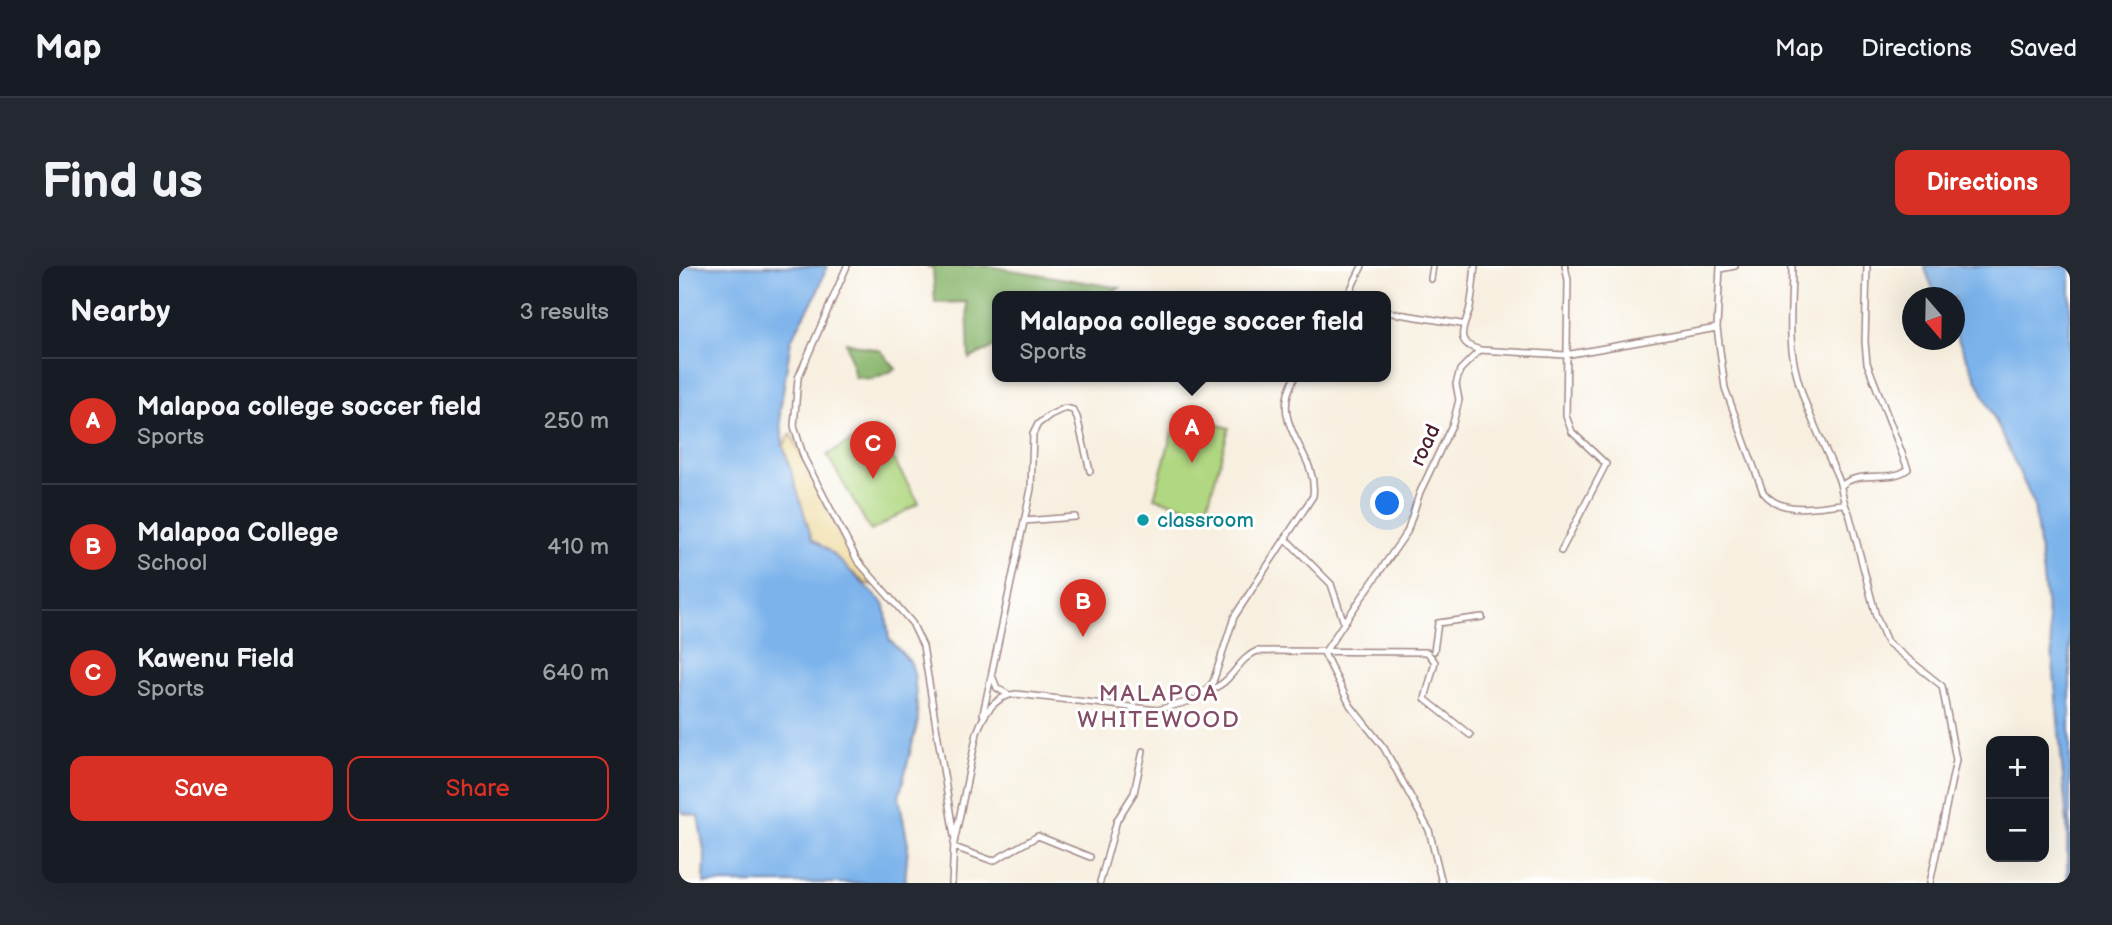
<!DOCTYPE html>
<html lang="en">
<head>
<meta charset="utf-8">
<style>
  body { margin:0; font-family:"Balsamiq Sans",sans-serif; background:#242831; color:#f1f3f6 }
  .controls { position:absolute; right:21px; bottom:21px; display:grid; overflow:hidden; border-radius:14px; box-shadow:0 7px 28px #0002 }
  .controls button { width:63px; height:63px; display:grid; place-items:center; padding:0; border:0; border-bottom:2px solid #363941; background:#171b24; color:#f1f3f6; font:35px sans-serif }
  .compass { position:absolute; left:1223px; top:21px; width:63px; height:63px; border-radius:50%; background:#171b24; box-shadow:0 7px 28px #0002; rotate:160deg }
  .you { position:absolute; left:709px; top:238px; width:24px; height:24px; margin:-18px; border:5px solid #fff; border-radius:50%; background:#1a73e8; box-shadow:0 0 0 10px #1a73e833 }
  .badge { display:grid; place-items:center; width:46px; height:46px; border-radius:50%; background:#d93025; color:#fff; font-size:23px; font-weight:700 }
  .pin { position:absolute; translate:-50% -58px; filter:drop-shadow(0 2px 4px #0008) }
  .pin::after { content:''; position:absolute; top:37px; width:24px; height:21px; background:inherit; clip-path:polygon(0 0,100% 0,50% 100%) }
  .popup { position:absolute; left:313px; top:25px; width:399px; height:91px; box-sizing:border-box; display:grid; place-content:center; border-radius:14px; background:#171b24; filter:drop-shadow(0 2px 5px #0005); font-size:23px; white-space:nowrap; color:#9ea1a6 }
  .popup b { font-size:26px; color:#f1f3f6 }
  .popup::after { content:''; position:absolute; left:50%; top:100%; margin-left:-14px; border:14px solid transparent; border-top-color:#171b24 }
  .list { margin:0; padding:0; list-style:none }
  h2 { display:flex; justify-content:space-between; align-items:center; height:91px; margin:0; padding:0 28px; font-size:30px }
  h2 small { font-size:23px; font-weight:400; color:#9ea1a6 }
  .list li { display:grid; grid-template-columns:46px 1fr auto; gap:21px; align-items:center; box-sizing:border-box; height:126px; padding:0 28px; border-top:2px solid #363941 }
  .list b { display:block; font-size:26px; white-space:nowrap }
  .list p { margin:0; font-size:23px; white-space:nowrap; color:#9ea1a6 }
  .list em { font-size:23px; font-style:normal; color:#9ea1a6 }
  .actions { display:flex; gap:14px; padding:21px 28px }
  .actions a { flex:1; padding:16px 0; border:2px solid #d93025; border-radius:14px; text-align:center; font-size:24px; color:#d93025 }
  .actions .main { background:#d93025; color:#fff }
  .map { position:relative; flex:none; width:1391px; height:617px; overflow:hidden; border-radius:14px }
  header { display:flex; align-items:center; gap:42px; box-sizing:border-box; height:98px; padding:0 35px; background:#171b24; border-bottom:2px solid #363941 }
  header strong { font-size:33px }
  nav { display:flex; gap:38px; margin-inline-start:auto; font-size:24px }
  .intro { display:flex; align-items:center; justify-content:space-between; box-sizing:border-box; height:168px; padding:0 42px }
  h1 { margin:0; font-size:49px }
  .button { padding:18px 32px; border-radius:14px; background:#d93025; color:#fff; font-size:24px; font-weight:700 }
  main { display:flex; gap:42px; padding:0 42px }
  aside { flex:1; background:#171b24; border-radius:14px; box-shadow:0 7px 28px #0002 }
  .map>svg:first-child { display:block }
  .green { fill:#b0d781; stroke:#7d7b56; stroke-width:2 }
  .forest { fill:#8cb86f; stroke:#6b6c4d; stroke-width:2 }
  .sand { fill:#eeda9e; stroke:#9c7c64; stroke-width:2 }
  .water { fill:#7bb3eb; stroke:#62698b; stroke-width:2 }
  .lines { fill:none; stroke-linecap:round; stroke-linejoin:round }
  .minor-casing { stroke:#a08785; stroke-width:8 }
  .minor { stroke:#fff; stroke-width:5 }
  .culture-dot { fill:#0f9aa8; stroke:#fff; stroke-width:2.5 }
  .labels { text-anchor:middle; stroke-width:6; stroke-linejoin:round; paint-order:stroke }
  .street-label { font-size:21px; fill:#4a1f2b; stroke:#fff }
  .culture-label { font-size:21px; fill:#0d838f; stroke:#fff; text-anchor:start }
  .neighbourhood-label { font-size:23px; letter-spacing:2px; fill:#834d66; stroke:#fff }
</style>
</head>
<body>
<header>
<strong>Map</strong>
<nav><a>Map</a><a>Directions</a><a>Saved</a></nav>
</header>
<div class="intro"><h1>Find us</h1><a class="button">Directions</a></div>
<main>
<aside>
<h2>Nearby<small>3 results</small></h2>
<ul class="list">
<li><span class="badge">A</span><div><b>Malapoa college soccer field</b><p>Sports</p></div><em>250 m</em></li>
<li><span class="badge">B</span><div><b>Malapoa College</b><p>School</p></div><em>410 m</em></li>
<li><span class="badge">C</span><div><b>Kawenu Field</b><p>Sports</p></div><em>640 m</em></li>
</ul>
<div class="actions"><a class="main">Save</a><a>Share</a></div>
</aside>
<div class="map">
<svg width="1391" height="617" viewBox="0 0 1391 617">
  <rect width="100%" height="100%" fill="#fff"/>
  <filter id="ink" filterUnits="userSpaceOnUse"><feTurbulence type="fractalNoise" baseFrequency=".0143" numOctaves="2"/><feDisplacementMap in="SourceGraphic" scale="14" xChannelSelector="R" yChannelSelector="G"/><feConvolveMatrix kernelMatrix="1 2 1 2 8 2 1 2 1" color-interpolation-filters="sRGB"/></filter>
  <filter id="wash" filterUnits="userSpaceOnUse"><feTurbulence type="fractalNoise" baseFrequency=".00686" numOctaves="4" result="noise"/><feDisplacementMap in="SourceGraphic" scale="28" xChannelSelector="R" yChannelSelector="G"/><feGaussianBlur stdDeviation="1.57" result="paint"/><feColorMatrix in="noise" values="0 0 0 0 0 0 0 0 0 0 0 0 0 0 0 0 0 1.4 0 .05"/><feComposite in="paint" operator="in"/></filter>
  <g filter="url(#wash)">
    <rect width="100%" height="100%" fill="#f7efdf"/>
    <path class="green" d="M498,148l52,14 -23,84 -52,-14z
      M196,162l44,75 -48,28 -44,-76z"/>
    <path class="forest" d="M247,0h62l132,22 -19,9h-103v48l-29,14 -2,-57 -32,1 -2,-35z
      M167,76l35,9 15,18 -24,10 -17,-2z"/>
    <path class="sand" d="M112,168l52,106 30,45 -8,-2 -53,-44 -29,-93z"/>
    <path class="water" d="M0,0h148l-10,27 -26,47 -11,71 3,34 29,94 20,14 53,52 4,34 22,24 3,10 4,48 -19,76 9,47 -3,39h-201l1,-27 -7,-40 -15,-3 -4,-6z
      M1245,0h146v617h-3v-60l-15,-173 -18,-146 -79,-171v-35l-19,-1z"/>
  </g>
  <g filter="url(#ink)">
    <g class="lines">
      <defs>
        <path id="minor" d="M168,0l-49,112 -4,48 10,32 53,102 55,63 11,23 31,190
          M796,0c-2,15 -2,31 -6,45 -5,17 -16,32 11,39l85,5 152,-27
          M1041,0l-3,62 8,60 38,104c18,24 53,14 80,12
          M1113,0c0,23 -2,47 -1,70 1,48 26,94 45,137 7,13 5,27 13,40l27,103 11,26 55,44 14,74 -26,123
          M1041,3l15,-3
          M752,13l2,-13
          M668,31l15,-31
          M707,46l75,12
          M1163,219c20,-16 49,-2 66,-16l-41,-106 -2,-21 2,-76
          M345,255l51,-4
          M607,273l45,45 13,39 -20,30
          M882,285l45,-87 -34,-32 -6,-16 2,-136 -3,-14
          M665,357l63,-91 13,-40 33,-69 6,-23 -3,-16 4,-14 20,-20
          M755,385l4,-28 44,-6
          M645,387l26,52 34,43 45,82 13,53
          M314,412l4,10 12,7
          M529,424c24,-5 28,-30 49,-39l170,1 8,10 -10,37 45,36
          M304,448l48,-225 2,-55 5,-10 12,-9 15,-7 8,2 4,7 13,54
          M275,581l39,14 45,-25 52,21
          M421,616l17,-62 17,-27 9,-42
          M273,617l2,-40 23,-110c6,-18 17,-37 39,-39l141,16 41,-11 15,-17 21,-65 79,-121c6,-45 -47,-69 -18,-119"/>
      </defs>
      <use href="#minor" class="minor-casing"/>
      <use href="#minor" class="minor"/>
    </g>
  </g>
  <circle class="culture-dot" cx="464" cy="254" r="7"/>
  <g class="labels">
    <g class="street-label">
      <text transform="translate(746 179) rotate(-65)" y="7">road</text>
    </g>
    <g class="culture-label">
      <text x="478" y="261">classroom</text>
    </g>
    <g class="neighbourhood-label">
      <text x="480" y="435">MALAPOA<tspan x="480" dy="26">WHITEWOOD</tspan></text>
    </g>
  </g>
</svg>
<div class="controls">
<button>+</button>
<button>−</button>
</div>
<svg class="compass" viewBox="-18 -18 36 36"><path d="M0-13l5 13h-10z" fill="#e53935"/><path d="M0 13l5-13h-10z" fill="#9ea1a6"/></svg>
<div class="you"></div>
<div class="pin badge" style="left:513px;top:197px">A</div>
<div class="popup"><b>Malapoa college soccer field</b>Sports</div>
<div class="pin badge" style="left:404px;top:371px">B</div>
<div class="pin badge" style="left:194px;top:213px">C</div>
</div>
</main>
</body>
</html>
